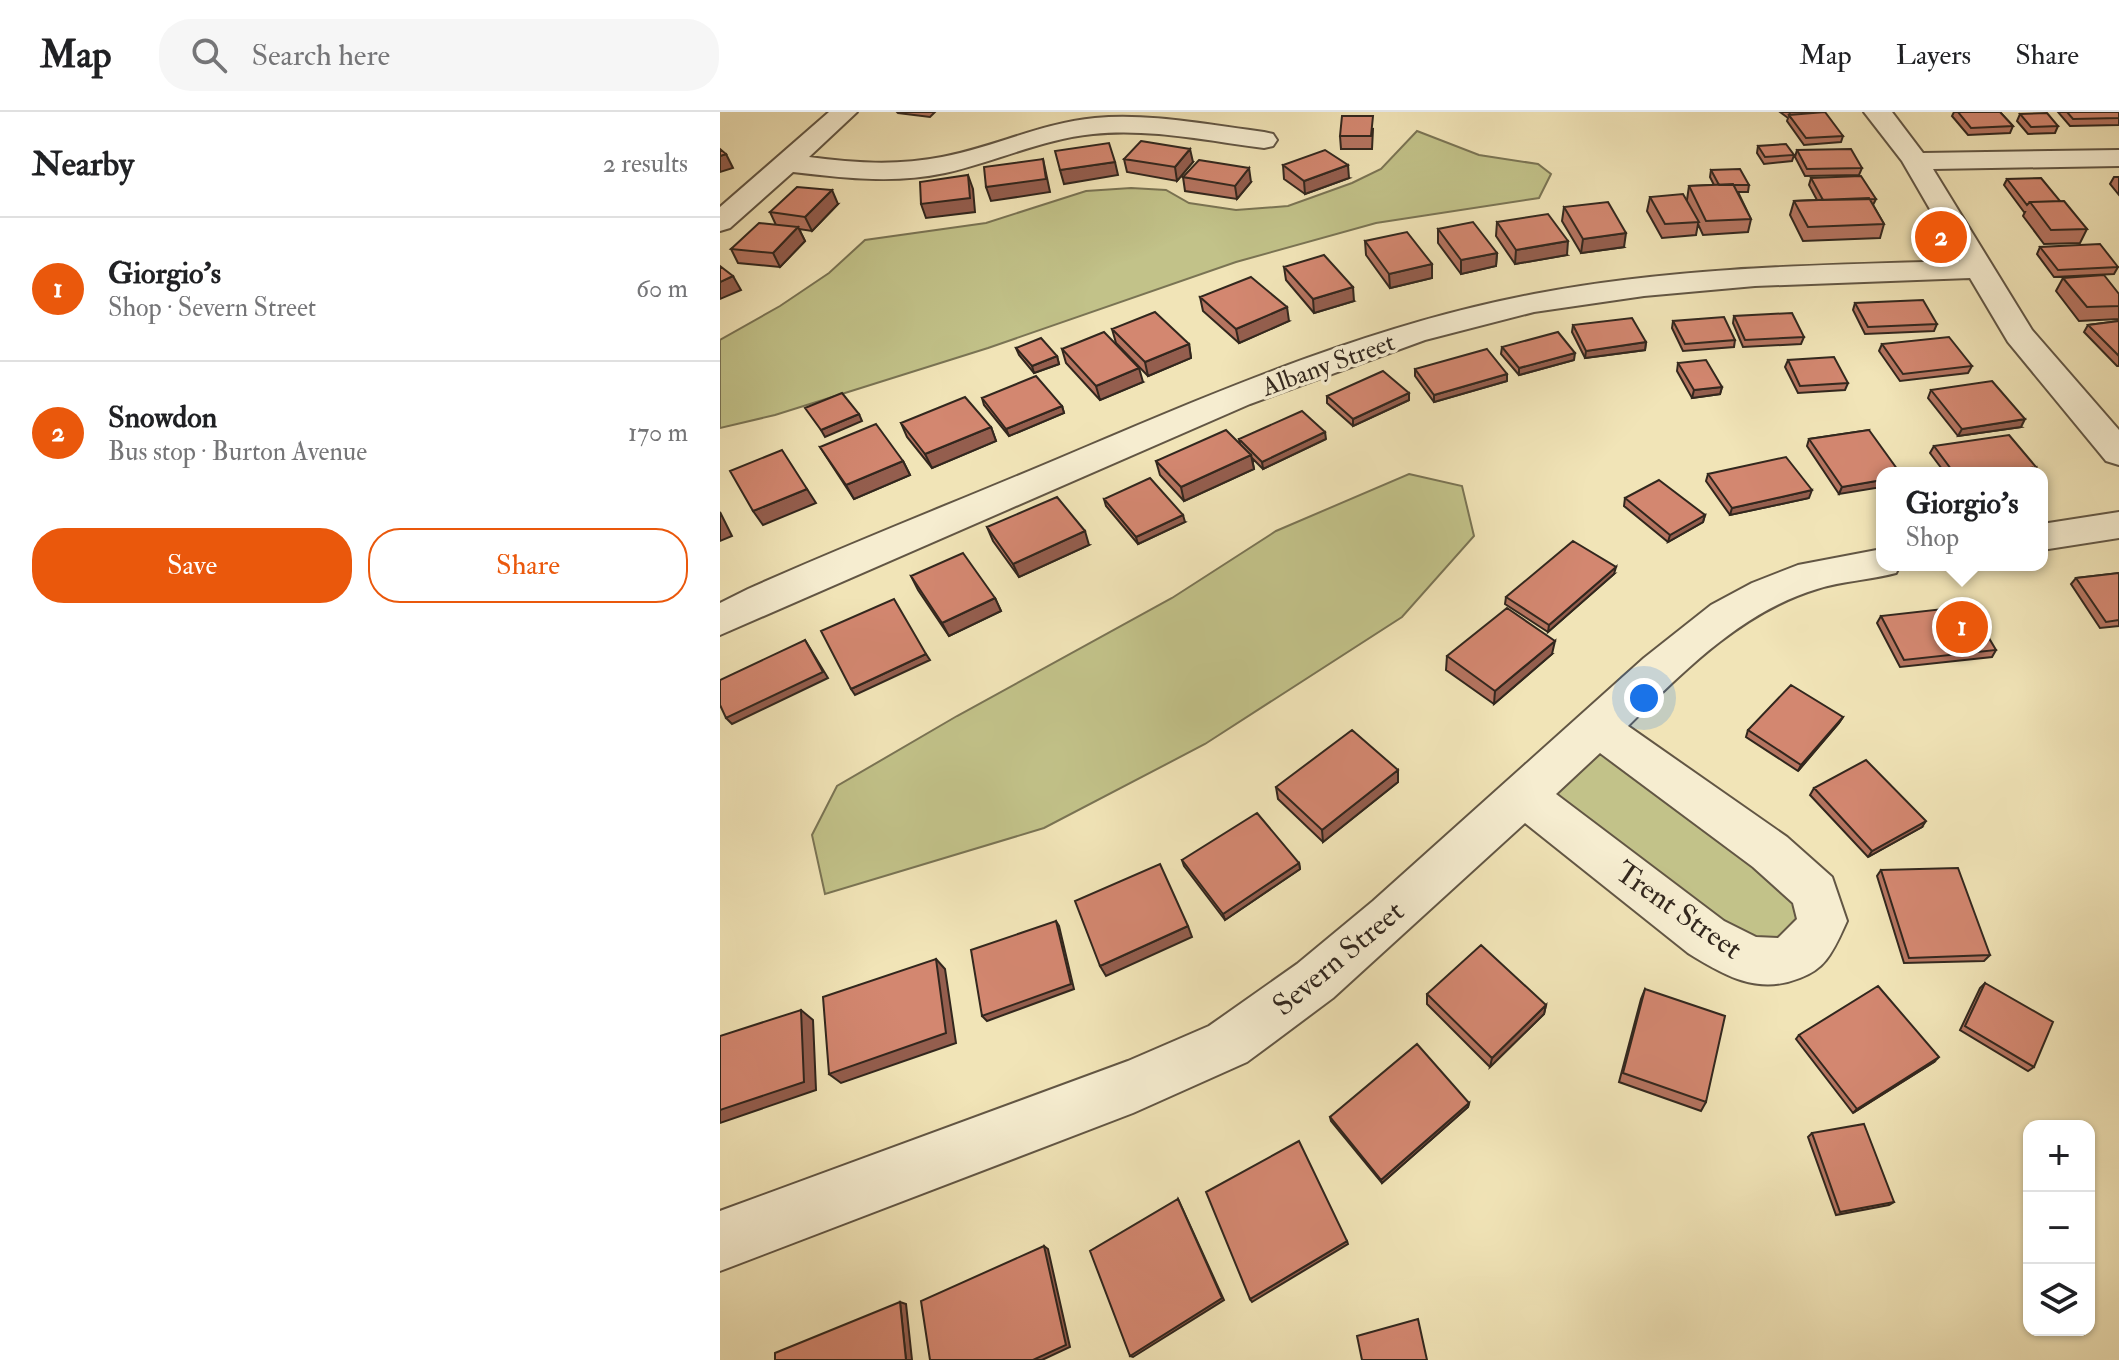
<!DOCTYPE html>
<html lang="en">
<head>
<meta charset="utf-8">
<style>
  body { margin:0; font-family:"IM FELL Double Pica",serif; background:#f6f6f6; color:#202124 }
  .controls { position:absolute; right:24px; bottom:24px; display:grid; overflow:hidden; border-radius:16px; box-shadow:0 2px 6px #0004 }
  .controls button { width:72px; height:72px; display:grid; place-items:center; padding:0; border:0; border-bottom:2px solid #e0e0e0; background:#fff; color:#202124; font:40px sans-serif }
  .you { position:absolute; left:924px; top:586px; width:28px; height:28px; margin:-20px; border:6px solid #fff; border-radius:50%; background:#1a73e8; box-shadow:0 0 0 12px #1a73e833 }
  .badge { display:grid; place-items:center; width:52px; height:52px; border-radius:50%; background:#ea580c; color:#fff; font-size:26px; font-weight:700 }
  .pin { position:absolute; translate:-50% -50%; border:4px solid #fff; box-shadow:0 2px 8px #0006 }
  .popup { position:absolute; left:1156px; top:355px; width:172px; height:104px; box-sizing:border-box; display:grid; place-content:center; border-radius:16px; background:#fff; filter:drop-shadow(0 2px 6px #0005); font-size:26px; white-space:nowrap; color:#757577 }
  .popup b { font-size:30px; color:#202124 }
  .popup::after { content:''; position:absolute; left:50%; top:100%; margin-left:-16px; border:16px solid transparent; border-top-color:#fff }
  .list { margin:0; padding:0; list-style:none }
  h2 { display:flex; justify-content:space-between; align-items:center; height:104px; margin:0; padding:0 32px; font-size:34px }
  h2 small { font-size:26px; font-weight:400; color:#757577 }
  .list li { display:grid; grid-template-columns:52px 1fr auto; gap:24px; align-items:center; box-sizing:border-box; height:144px; padding:0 32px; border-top:2px solid #e0e0e0 }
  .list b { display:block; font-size:30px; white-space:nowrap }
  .list p { margin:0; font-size:26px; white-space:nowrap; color:#757577 }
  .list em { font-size:26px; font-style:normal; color:#757577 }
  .actions { display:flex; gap:16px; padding:24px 32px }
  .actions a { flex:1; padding:18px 0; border:2px solid #ea580c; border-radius:32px; text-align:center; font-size:28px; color:#ea580c }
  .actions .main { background:#ea580c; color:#fff }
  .icon { flex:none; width:44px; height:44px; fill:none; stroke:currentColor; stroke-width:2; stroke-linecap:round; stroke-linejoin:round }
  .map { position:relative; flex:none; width:1399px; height:1248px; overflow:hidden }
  header { display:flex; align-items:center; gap:48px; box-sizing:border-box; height:112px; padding:0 40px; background:#fff; border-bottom:2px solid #e0e0e0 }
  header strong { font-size:38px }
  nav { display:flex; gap:44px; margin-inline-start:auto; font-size:28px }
  .search { width:560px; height:72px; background:#f6f6f6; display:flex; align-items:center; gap:20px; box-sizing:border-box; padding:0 28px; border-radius:32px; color:#757577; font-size:30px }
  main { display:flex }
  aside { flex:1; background:#fff }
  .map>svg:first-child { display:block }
  .green { fill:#c2c289; stroke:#7a7454; stroke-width:2 }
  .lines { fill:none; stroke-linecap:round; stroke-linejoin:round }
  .minor-casing { stroke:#625644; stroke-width:4 }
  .minor { fill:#f6edd0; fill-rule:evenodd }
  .wall { fill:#b57460; stroke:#32271e; stroke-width:2 }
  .shaded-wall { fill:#945e4e; stroke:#32271e; stroke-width:2 }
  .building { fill:#d38770; stroke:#32271e; stroke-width:2 }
  .labels { text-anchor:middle; stroke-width:7; stroke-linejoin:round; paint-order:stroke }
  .far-street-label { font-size:26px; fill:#32271e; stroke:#f6edd0 }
  .street-label { font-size:30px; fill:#32271e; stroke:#f6edd0 }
</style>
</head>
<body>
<header>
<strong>Map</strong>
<div class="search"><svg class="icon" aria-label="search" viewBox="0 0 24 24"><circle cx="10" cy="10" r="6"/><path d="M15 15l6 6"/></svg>Search here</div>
<nav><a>Map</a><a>Layers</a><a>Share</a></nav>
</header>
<main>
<aside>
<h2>Nearby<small>2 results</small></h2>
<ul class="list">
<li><span class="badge">1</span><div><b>Giorgio's</b><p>Shop · Severn Street</p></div><em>60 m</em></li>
<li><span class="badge">2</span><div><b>Snowdon</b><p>Bus stop · Burton Avenue</p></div><em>170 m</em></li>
</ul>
<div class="actions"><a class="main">Save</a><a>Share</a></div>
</aside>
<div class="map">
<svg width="1399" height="1248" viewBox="0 0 1399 1248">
  <rect width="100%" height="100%" fill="#f1e4b7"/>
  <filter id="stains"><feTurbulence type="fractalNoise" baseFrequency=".0025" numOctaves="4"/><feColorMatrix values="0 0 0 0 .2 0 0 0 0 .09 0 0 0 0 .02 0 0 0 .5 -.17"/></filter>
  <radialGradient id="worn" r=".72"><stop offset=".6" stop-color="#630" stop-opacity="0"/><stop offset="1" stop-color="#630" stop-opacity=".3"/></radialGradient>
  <path class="green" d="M697,19l62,24 59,9 13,10 -12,24 -163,25 -140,39 -248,86 -213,67 -55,13v-88l60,-34 49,-33 36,-33 121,-17 100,-32 45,-3 35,2 23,13 47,7 52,-4 64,-23 29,-14z
    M689,362l53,12 12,50 -72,81 -197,127 -161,84 -219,66 -13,-59 25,-49 120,-70 215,-118 104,-67z
    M880,622l218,184 -61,42 -224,-162z"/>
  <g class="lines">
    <defs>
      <path id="minor" d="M109,0h28l-48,45c44,6 88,9 133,0 52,-10 100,-34 153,-39 56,-5 113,7 169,14l9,2 4,6 -4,6 -9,2c-56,-7 -114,-20 -171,-14 -51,5 -98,28 -148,39 -50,11 -101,5 -152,-1l-63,56 -10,3v-24z
        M1144,0h28l31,41 196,-3v16l-186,3 99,161 87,100v35l-13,-4 -98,-119 -38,-64 -215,8 -111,10 -110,16 -109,28 -175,64 -530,231v-32l28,-14c103,-46 208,-87 312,-131 154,-65 309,-133 474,-164 140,-27 284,-29 426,-33l-58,-100z
        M1399,400v26l-77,12v-26z
        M1162,437v16h18l-4,8c-26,7 -54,8 -79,16 -76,23 -134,83 -189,137l159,111 45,40 15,44c-6,13 -12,28 -21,39 -7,9 -16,14 -26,18 -42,17 -75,-2 -112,-25l-163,-130 -192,175 -86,64 -114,51 -413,158v-60l408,-150 81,-35 88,-62 76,-63 271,-243 67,-53 41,-22 46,-18zM880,641l153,114 40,36 4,16 -19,19 -22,-1 -32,-16 -168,-127z"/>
    </defs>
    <use href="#minor" class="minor-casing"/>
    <use href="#minor" class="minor"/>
  </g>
  <path class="wall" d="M177,0h38l-5,5 -32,-4z
    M1060,0h35l-5,1 33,23 -2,6 -37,3 -17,-24 1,-3z
    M1234,0h46l13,14 -3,7 -42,2 -16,-19z
    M1338,0h61v13l-49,1z
    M1300,2l38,12 -3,7 -27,1 -11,-13z
    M653,17l-1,20h-31l-1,-13z
    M1038,34l36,9 -2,6 -28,3 -7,-11z
    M1077,38l65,18 -3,7 -54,1 -10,-19z
    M404,47l69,3 -16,19 -50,-9z
    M563,53l66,13 -44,16 -21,-15z
    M991,58l38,15 -1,7h-10l13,27 -3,13 -45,3 -5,-11 -2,11 -34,3 -15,-27 3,-14 37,3 2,-14 25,-1 -4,-8z
    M463,65l68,5 -14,17 -52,-8z
    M1394,65h5v18l-9,-11z
    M1091,66l65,21 -3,6 11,19 -4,14 -77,3 -13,-26 4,-14 23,-1 -8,-15z
    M1287,67l53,22 27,28 -7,14 -36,1 -21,-28 2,-4h-1l-20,-27z
    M118,92l-26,27 -13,-2 6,12 -25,26 -42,-4 -7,-14 45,-24 -6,-13z
    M844,95l60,40 -43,6 -19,-32z
    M777,110l70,33 -52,9 -19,-28z
    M718,117l59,24 -1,13 -35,8 -23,-31z
    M645,129l67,23v14l-42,10 -24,-33z
    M1320,135l78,20 -4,7 -60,3 -17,-23z
    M564,155l70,34 -40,12 -28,-33z
    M1343,166l56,16v25l-40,2 -23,-30z
    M480,185l89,24 -50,22 -36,-32z
    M1135,191l82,21 -3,7 -69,3 -12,-24z
    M1014,204l70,21 -3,7 -58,3 -10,-24z
    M953,209l62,19 -1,7 -51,4 -11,-23z
    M1399,209v45h-2l-33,-34 4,-7z
    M853,213l73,17 -1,8 -60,8 -13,-26z
    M392,217l77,15 2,14 -43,18 -32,-33z
    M1162,232l90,22 -4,7 -68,8 -21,-30z
    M782,235l72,13 -55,15 -18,-21z
    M296,236l41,8 2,8 -25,9 -15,-18z
    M342,237l81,33 -43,18 -34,-37z
    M1068,248l60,23 -3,7 -47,3 -13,-26z
    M958,251l44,24 -2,7 -28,4 -15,-27z
    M695,257l92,12 -73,21 -19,-26z
    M1211,278l90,37 -63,9 -30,-38z
    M689,281v7l-56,26 -26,-23v-7z
    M262,286l80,8 2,7 -55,23 -25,-31z
    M181,311l90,4 5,14 -64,27 -25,-31z
    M1149,318l-30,64 -32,-48 2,-7z
    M519,327h87l-63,30 -11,-11 2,11 -70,32 -24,-26 -4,-14 84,-17z
    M1214,334l102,21 -3,6h-88l-15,-20z
    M100,335l83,14 7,14 -56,24z
    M988,362l101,24 -79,17 -24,-34z
    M905,386l80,17 -2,7 -35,20 -44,-36z
    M384,387l81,23 -47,22 -32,-38z
    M267,415l102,18 -70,32 -26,-36z
    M1399,461v53l-19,2 -29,-44 5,-6z
    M894,462l-66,58 -43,-28 1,-7z
    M191,464l84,22 6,13 -52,25 -31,-46z
    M1161,504l115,34 -4,7 -92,10 -23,-44z
    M832,542l-58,50 -48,-34 1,-14z
    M1123,605l-4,6 -41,48 -52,-34 2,-7z
    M678,658v12l-75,60 -45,-43 -2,-12z
    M1094,676l108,39 -54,30 -58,-62z
    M462,748l117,3 1,6 -75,51 -41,-54z
    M1161,758l109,85 -6,6 -80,2 -27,-87z
    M1265,871l49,84 -6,4 -68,-41 20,-42z
    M925,877l61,113 -5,9 -82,-29 22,-83z
    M707,882l119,11 -2,9 -54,53 -63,-63z
    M1079,923l135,27 -81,51 -57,-74z
    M749,991l-1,4 -86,76 -51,-62 -1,-4z
    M1092,1021l82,69 -5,3 -53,10 -28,-78z"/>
  <path class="shaded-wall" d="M1070,0h25l-24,6 -2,-2z
    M470,37l3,13 -16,19 -2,-14z
    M6,42l7,14 -13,4v-16z
    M323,47l7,33 -59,9 -5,-14z
    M395,50l3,13 -54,9 -4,-14z
    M628,53l1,13 -44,16 -1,-13z
    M529,56l2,14 -14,17 -2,-13z
    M248,63l5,14 2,23 -49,6 -5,-14z
    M112,78l6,14 -26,27 -7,-14z
    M78,115l7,14 -25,26 -7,-14z
    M906,121l-2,14 -43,6 2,-14z
    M848,129l-1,14 -52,9 1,-14z
    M777,141l-1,13 -35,8v-14z
    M712,152v14l-42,10 -1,-14z
    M13,164l8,14 -21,9v-17z
    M633,175l1,14 -40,12 -1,-14z
    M567,195l2,14 -50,22 -3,-14z
    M926,230l-1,8 -60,8 1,-7z
    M469,232l2,14 -43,18 -3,-14z
    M855,241l-1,7 -55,15v-7z
    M337,244l2,8 -25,9 -2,-7z
    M419,256l4,14 -43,18 -4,-14z
    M787,262v7l-73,21v-7z
    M1002,275l-2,7 -28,4 2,-8z
    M689,281v7l-56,26v-7z
    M342,294l2,7 -55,23 -3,-7z
    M139,302l3,7 -37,16 -4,-7z
    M1305,307l-4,8 -63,9 4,-7z
    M271,315l5,14 -64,27 -7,-14z
    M605,320l1,7 -63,30 -1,-7z
    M531,343l3,14 -70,32 -3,-14z
    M183,349l7,14 -56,24 -8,-14z
    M1316,355l-3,6h-33z
    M1162,368v7l-43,7 3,-7z
    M87,377l9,14 -53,22 -10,-14z
    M1092,378l-3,8 -79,17 2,-7z
    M0,400l12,24 -12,5z
    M463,403l2,7 -47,22 -2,-7z
    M985,403l-2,7 -35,20 2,-7z
    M365,419l4,14 -70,32 -6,-13z
    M896,455l-2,7 -66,58 1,-7z
    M275,486l6,13 -52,25 -7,-13z
    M85,528l23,38 -96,46 -6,-6z
    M835,529l-3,13 -58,50 1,-13z
    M206,542l4,6 -75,35 -4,-6z
    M1123,605l-4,6 -41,48 3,-6z
    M678,658v12l-75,60 -1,-12z
    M1206,709l-4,6 -54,30 4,-6z
    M579,751l1,6 -75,51 -2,-6z
    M336,809l3,5 15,63 -87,32 -5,-5z
    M468,814l4,11 -86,39 -6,-10z
    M216,847l9,10 11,74 -115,40 -12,-9z
    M826,893l-2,9 -54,53 2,-9z
    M81,898l12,10 3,70 -96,33v-13z
    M1219,945l-5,5 -81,51 4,-4z
    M749,991l-1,4 -86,76 -1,-3z
    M458,1087l46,101 -91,57 -3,-1z
    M627,1129l1,3 -96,58 -2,-3z
    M324,1134l4,3 22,98 -28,13h-9z
    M180,1190l6,2 6,56h-6z"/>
  <path class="building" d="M1105,0l18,24 -37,2 -17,-23z
    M1238,0h42l13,14 -42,2z
    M1347,0h52v6l-46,1z
    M1327,1l11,13 -27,1 -11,-13z
    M622,4h31l-2,20h-31z
    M421,29l49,8 -15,18 -51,-8z
    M389,31l6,19 -55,8 -5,-19z
    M1066,32l8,11 -29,2 -7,-11z
    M0,37l6,5 -6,2z
    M1131,37l11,19 -55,1 -10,-19z
    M605,38l23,15 -44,16 -21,-16z
    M323,47l3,20 -60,8 -2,-20z
    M479,48l50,8 -14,18 -52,-9z
    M1020,57l9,16h-30l-8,-15z
    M248,63l2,23 -49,6 -1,-22z
    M1141,64l15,23 -53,1 -12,-22z
    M1321,66l19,23 -30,1 -3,3 -20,-26z
    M1013,72l18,35 -45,2 -17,-35z
    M77,75l35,3 -27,27 -35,-5z
    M963,82l16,28 -34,2 -15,-27z
    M1149,86l15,26 -76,3 -14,-26z
    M1344,89l23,28 -36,1 -21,-28z
    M888,90l18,31 -43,6 -19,-32z
    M828,102l20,27 -52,9 -19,-28z
    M753,110l24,31 -36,7 -23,-31z
    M39,111l39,4 -25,26 -42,-4z
    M687,120l25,32 -43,10 -24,-33z
    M1380,132l18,23 -60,3 -18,-23z
    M604,143l29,32 -40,12 -29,-32z
    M0,154l13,10 -13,6z
    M1384,163l15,19v12l-32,1 -24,-29z
    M531,165l36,30 -51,22 -36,-32z
    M1203,188l14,24 -69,3 -13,-24z
    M435,200l34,32 -44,18 -33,-33z
    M1072,201l12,24 -59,3 -11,-24z
    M1004,205l11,23 -50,4 -12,-23z
    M912,206l14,24 -60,9 -13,-26z
    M1399,209v35l-31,-31z
    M384,220l35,36 -43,18 -34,-37z
    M838,220l17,21 -56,15 -17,-21z
    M1229,225l23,29 -69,8 -21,-30z
    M321,226l16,18 -25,10 -16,-18z
    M767,237l20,25 -73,21 -19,-26z
    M1114,245l14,26 -48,3 -12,-26z
    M986,248l16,27 -28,3 -16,-27z
    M663,259l26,22 -56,26 -26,-23z
    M316,264l26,30 -56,23 -24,-31z
    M1272,269l33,38 -63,10 -31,-39z
    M122,281l17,21 -38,16 -16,-22z
    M245,285l26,30 -66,27 -24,-31z
    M582,299l23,21 -63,30 -23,-23z
    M156,312l27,37 -57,24 -26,-38z
    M506,318l25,25 -70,32 -25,-26z
    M1149,318l31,43h-18v7l-40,7 -33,-48z
    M1289,323l27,32 -36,6h-46l-20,-27z
    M62,338l25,39 -54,22 -23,-40z
    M1066,345l26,33 -80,18 -24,-34z
    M430,366l33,37 -47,22 -32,-38z
    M939,368l46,35 -35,20 -45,-37z
    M337,385l28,34 -72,33 -26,-37z
    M853,429l43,26 -67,58 -43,-28z
    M243,441l32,45 -53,25 -31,-47z
    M1399,461v47l-13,2 -30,-44z
    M174,487l32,55 -75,35 -30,-58z
    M1250,494l26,44 -92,10 -23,-44z
    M787,496l48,33 -60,50 -48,-35z
    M85,528l18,32 -97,46 -6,-13v-25z
    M1071,573l52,32 -42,48 -53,-35z
    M632,618l46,40 -76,60 -46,-43z
    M1146,648l60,61 -54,30 -58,-63z
    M537,701l42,50 -76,51 -41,-54z
    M440,752l28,62 -88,40 -25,-65z
    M1238,756l32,87 -81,3 -28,-88z
    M336,809l15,63 -89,32 -11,-66z
    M761,833l65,60 -54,53 -65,-64z
    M216,847l10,74 -117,41 -6,-77z
    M1265,871l68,39 -19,45 -69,-41z
    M1158,874l61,71 -82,52 -58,-74z
    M925,877l80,27 -19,86 -83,-29z
    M81,898l3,72 -84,28v-74z
    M697,932l52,59 -88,77 -51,-63z
    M1144,1012l30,78 -54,10 -28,-79z
    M579,1029l48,100 -97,58 -44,-107z
    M458,1087l44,99 -92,58 -40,-105z
    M324,1134l22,99 -33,15h-103l-9,-59z
    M180,1190l6,58h-131v-7z
    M698,1207l9,41h-65l-5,-24z"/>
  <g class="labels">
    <g class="far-street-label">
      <text transform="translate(608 252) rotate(-20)" y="9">Albany Street</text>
    </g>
    <g class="street-label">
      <text transform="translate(959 798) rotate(35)" y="10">Trent Street</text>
      <text transform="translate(618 846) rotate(-40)" y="10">Severn Street</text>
    </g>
  </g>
  <rect width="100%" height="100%" filter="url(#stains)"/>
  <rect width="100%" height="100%" fill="url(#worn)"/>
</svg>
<div class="controls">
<button>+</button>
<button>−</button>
<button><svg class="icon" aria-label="layers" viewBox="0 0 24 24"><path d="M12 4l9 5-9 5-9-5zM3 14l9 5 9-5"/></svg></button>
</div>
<div class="you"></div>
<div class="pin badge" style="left:1242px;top:515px">1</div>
<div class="popup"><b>Giorgio's</b>Shop</div>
<div class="pin badge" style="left:1221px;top:125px">2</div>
</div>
</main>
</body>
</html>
